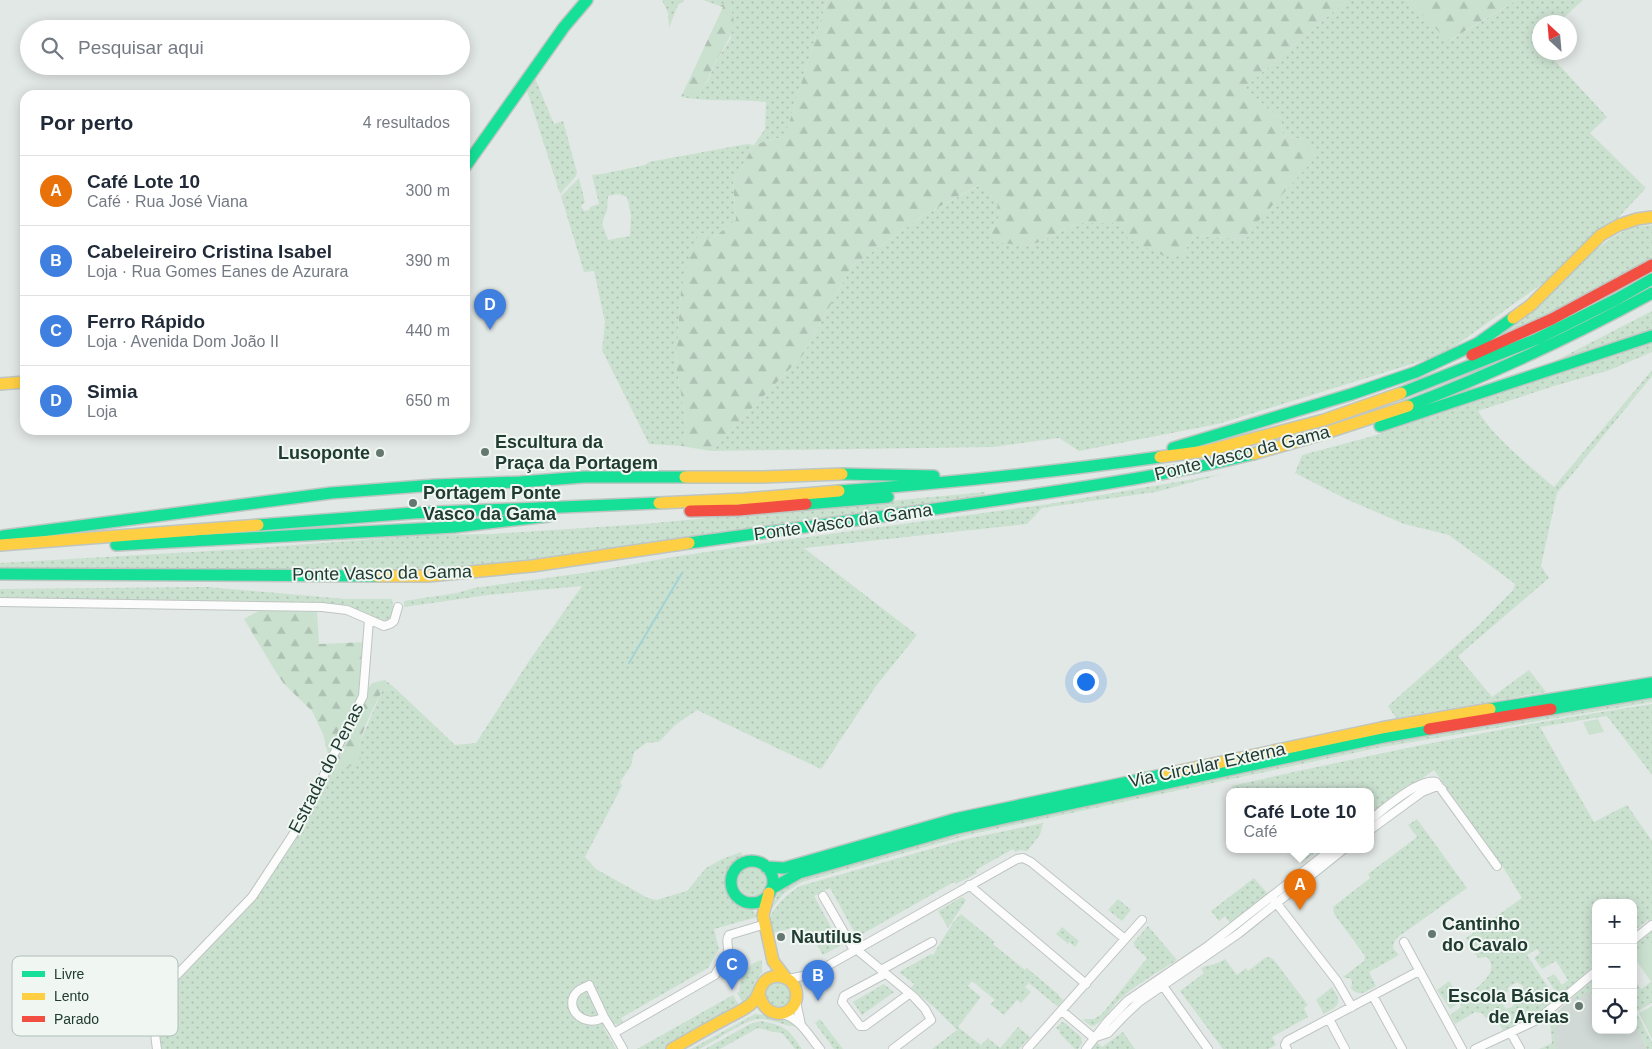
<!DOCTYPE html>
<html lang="pt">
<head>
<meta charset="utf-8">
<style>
  body { margin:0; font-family:Arial,sans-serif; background:#f6f6f7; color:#1f2937 }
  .controls { position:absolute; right:15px; bottom:15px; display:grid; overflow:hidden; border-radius:10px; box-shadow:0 2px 12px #0003 }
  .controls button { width:45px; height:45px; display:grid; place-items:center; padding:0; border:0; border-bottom:1px solid #e0e1e3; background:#fff; color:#1f2937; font:25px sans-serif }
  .compass { position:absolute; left:1532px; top:15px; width:45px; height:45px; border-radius:50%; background:#fff; box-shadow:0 2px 12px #0003; rotate:334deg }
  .you { position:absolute; left:1085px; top:681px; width:18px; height:18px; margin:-12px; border:4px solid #fff; border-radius:50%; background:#1a73e8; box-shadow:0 0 0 8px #1a73e833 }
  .badge { display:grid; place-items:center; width:32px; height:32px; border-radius:50%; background:#647871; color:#fff; font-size:16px; font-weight:700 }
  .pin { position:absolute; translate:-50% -41px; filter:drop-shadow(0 1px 2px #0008) }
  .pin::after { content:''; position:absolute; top:26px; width:18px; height:15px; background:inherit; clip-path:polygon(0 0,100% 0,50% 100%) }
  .popup { position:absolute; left:1226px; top:788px; width:148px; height:65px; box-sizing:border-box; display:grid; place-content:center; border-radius:10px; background:#fff; filter:drop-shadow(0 1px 4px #0005); font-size:16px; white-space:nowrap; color:#747a83 }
  .popup b { font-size:19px; color:#1f2937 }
  .popup::after { content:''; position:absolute; left:50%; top:100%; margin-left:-10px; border:10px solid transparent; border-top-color:#fff }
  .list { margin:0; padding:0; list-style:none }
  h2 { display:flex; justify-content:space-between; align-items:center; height:65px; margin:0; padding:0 20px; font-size:21px }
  h2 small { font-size:16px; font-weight:400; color:#747a83 }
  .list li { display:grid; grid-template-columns:32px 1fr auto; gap:15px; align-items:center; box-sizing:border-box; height:70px; padding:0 20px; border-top:1px solid #e0e1e3 }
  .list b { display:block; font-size:19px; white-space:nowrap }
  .list p { margin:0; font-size:16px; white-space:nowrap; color:#747a83 }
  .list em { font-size:16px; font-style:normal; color:#747a83 }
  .icon { flex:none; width:28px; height:28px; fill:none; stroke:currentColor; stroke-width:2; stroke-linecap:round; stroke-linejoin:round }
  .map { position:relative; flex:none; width:1652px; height:1049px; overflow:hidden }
  .search { position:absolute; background:#fff; box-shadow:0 2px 12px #0003; left:20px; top:20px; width:450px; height:55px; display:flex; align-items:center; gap:12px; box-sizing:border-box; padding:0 18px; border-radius:28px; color:#747a83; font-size:19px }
  .panel { position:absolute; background:#fff; box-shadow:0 2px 12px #0003; left:20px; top:90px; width:450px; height:345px; border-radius:15px }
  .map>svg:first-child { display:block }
  .built { fill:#d0d9d5 }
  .green { fill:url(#green-dots); fill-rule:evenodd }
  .forest { fill:url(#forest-firs) }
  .pitch { fill:#cbe1d0 }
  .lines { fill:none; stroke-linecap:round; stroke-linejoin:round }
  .stream { stroke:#a2d4d6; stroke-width:2 }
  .street-casing { stroke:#bfc5c2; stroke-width:10 }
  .fast-casing { stroke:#bec5c2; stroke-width:14 }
  .slow-casing { stroke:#bec5c2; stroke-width:14 }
  .jam-casing { stroke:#bec5c2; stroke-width:14 }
  .street { stroke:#fbfcfb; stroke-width:8 }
  .fast { stroke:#16e098; stroke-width:11 }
  .slow { stroke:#ffcf43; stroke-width:11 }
  .jam { stroke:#f24e42; stroke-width:11 }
  .poi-dot { fill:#647871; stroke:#f0f7f3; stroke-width:2 }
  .labels { text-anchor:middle; stroke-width:4; stroke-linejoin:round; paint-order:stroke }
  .poi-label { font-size:18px; font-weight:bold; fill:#203b32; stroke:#f0f7f3; text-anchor:start }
  .street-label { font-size:18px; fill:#203b32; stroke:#f0f7f3 }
  .key { fill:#f0f7f3; stroke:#b2bfb9; stroke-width:1 }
  .key-label { font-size:14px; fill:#203b32 }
</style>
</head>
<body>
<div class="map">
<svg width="1652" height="1049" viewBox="0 0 1652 1049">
  <defs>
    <pattern id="green-dots" width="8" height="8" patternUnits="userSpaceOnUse" patternTransform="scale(1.25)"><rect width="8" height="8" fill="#cbe1d0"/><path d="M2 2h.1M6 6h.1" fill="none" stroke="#aec2b3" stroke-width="1.8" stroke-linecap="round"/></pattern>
    <pattern id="forest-firs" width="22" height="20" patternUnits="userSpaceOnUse" patternTransform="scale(1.25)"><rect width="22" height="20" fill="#cbe1d0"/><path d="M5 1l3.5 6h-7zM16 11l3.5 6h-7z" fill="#aec2b3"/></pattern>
  </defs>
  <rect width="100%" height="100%" fill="#e2e8e5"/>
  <path class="built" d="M1596,977v53h37v-12l14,31h-94l-3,-31z"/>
  <path class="green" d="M662,0h23l-7,5 -9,23 -1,-15z
    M703,0h124l-42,136 -31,9 -21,37 3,38 -27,21 -28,49 -5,74 11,65 -6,17 -32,-2 -47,-94 3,-28 -11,-51 -10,1 -23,-76 18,-18 6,24 -4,4 3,5 5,-1 1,-3 9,-3 -7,-29 10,-1 43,-9 4,-3 98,-18 7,1 11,-16 1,-27c-28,-3 -57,0 -85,-5l20,-8 7,-8 6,-16 17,-27 -4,-35 -7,3zM619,194l8,3 4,18 -1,21 -22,4 -6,-17 5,-13 1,-14z
    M1347,0h59l4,2 39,39 68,-41h66l-24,22h-19v30l8,1 59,64 -17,16 56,55 -30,32 -70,61 -102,73 -226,70 -139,27 -20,-13 -66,9 -282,4 92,-96 49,-89 74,-52 54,-29 17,16 2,16 -10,18 41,11 49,-23h41l9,16 11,5 43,10 11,-18 52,3 54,-100 -17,-3 -2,-17 -37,-31z
    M535,78l19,46 9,-3 14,51 -1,4 -16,18 -34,-106z
    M1652,225v37l-166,83 38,-26 70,-68 17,-13 21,-11z
    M1652,311v23l-97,27z
    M1652,342v10l-42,18 -56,16 -76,25c17,28 51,54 76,76l98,-117v6l-95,117 -16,73 8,12 -91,78 34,41 37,-27 17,22 -150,26 -8,-12 90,-80 35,-36 2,-6 -66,-49 -45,-11 -58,-25 -51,-26 7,-18 71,-19z
    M1223,474l-67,18 -114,16 -15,16 -223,24 113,87 -41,51 -55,83 -124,-59 -22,15 -16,17 -13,1 -12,9 -3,14 -11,16 2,4 -37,71 11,12 52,29 8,2 31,-9 19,-23 16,-9 19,-7 3,10c-11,7 -18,20 -10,32 7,9 18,11 23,23l-43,12 5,20 -11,19 -87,50 2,4 -5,3 -6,-2 -9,4 13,22h-459l-3,-15 8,-39 90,-98 52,-79 24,-51 4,4 4,-2 22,-15 2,-12 22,-51 14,-2 59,56 21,-2 53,-82 53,-75 -94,9 -84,12v-6l53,-8 17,-5 116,-16 83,-15 105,-16 271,-37z
    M985,492v2l-11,3 -103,16 -408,56 -463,1v-7l245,-14 180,-14 67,-1 152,-10z
    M208,587l138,12h46l2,17 -8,6 -38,-14 -348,-11v-8z
    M1652,697v5l-270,45 -414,88 -166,47 -18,11 -15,19 10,-20 12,-10 156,-47 400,-85 105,-20z
    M1652,704v71l-45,-59 -67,11 54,95 33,-17 25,36v80l-2,2 -2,-3 -15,12v-29h-37v61l-37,33 -12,-19 7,-4 8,11 6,-5 -12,-19 -14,8 -8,-11 6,-5 -3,-4 -10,6 29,44 -12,11 -41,21 -9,-17 -8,4 -4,-5 -7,-1 -20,12 -5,-9 11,-8 -2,-4 -9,6 -13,-19 12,-9 13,19c12,-11 40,-27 25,-43l-9,1 -12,-20 56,-40 -21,-34 -67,-94 -64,46v-25h-135l-4,-5c139,-31 280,-61 421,-82zM1517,982l6,4v9l-11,12 -6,2 -6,-9 3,-6 6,-3 -2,-3z
    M1417,819l50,69 -69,49 -4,5 -1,6 6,7 -30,17 7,14c-9,5 -18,12 -25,2l1,-5 -1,-4 -8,-2 21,-16 1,-5 -31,-42 -1,-7 37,-29 -2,-4 49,-37 -9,-12z
    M1043,823l-3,12 -13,16 -6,-1 -6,2 -2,-3 -37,21 1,3 -21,11 -2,-2 -97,55 -27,-49 -16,8 27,49 -18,10 -10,-17 -6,2 -10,-3 -2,-10 -21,6c-2,-5 -5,-12 -3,-17 3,-10 20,-25 29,-30l162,-46z
    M1301,849h18l-18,14 -7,-8z
    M738 881a15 15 0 1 1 30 0a15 15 0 1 1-30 0Z
    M1254,878l14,16 -38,29 -5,-7 -6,5 -8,-10z
    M962,897l4,3 -18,28 -10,-17z
    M1118,899l13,11 -9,11 -14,-11z
    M961,914l34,28 -2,2 32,26 2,-2 32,27v1l4,4 -5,7 -29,-24 -4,4 6,5 -10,11 -4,-3 -13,15 -14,-11 5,-4 -23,-19 -4,5 13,11 -23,30 23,18 7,-7 12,10 18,-21 12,10 -11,12h-87l25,-19 -23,-23 -23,-19 3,-4 -15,-12 32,-18 2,1 21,-34z
    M1148,926l29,34c-20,13 -43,25 -61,43 -6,7 -16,23 -25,23l-8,-6 2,-1h9l8,-5 45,-56 -13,-12 1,-2 -2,-1z
    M1062,927l17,14 -4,6 -6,-5 -1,2 -12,-10z
    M1652,931v12l-19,13v-10z
    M1269,957l5,3 34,45 -4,3 4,9 -36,20 4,8 -8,4h-45l-43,-58 24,-18 -3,-5c8,-4 17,-3 24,-9l12,16 9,-7 2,3 17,-13z
    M762,960v12l-7,10 -3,14 -8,9 -7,-12 2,-1c1,-14 8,-29 23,-32z
    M1596,977v23l-3,1 -5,-10 -11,9 -3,-4z
    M1633,978l8,11 10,-7 1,1v20l-16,9 16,30v7h-5l-14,-31z
    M770,981l18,3c7,18 -3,27 -20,20l-4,-17z
    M884,984l10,8 -32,23 -9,-13z
    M1332,987c11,16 7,19 -8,27l-8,-14z
    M733,995l7,12 -75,42h-28z
    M1574,1013l-20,16 2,20h-17l13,-6 -2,-25 8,2z
    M755,1014c5,0 30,4 35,6 3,2 4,4 6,6 -7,2 -26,-8 -37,-7 -13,0 -46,23 -59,30h-9z
    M820,1019l23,30h-9l-19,-26z
    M761,1021c25,5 27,7 41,28h-7l-13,-16 -8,-1 -16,-4 -38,21h-15l45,-25z
    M1062,1022l3,1 16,14 1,6 -4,6h-3l-16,-16 1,-2 -4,-3z
    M1123,1032l12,17h-45l6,-8 6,6z"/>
  <path class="forest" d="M827,0h520l-103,88 37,31 2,17 17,3 19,15 -67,74 -6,11 -52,-3 -11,18 -19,2 -36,-17 -8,-16h-41l-49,23 -37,-4 -4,-7 10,-18 -2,-16 -18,-16 -53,29 -74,52 -49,89 -92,96 -30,-5 6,-17 -11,-65 5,-74 9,-35 9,-22h8l2,8 27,-21 -3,-38 21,-37 31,-9z
    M1406,0h111l-69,41 -38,-39z
    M727,2c16,23 -1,41 -12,61 -5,9 -6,18 -13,25 -5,5 -15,7 -21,9l42,-90 -3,-1z
    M260,610l57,2 2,32 48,-2 -4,53 9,-12 13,-3 11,9 -14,2c-7,15 -29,53 -21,68l-6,6 -23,6 -4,-4 2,-5 -7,-28 -11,-23 -28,-27 -10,-15 -30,-50z"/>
  <path class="pitch" d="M1598,719l6,13 -15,3 -6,-13z
    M1652,943v40l-19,-27z
    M1652,1006v33l-13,-26z"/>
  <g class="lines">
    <path class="stream" d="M629,663l53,-90"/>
    <defs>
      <path id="street" d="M0,602l322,5 25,3 37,16 6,-2 4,-3 4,-14
        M1370,820c13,-10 50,-43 66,-38l61,84
        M1370,830l52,-38 15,-6 5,3
        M969,885l117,99
        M823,896l31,54
        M1274,900l63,81 15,26
        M1633,940l19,-15
        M1404,942l58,107
        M856,949l58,48 11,12 6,11 -38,29
        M881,970l51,-28
        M885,974l-41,22 -2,6 18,24h5l44,-32
        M788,979l25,-5 204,-115 6,-1 8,4 94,77
        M1163,986l45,63
        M1373,996l29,53
        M796,1001l5,24
        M1062,1011l32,27
        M782,1014c17,3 27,22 38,35
        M604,1017c-22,13 -42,-12 -26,-26 3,-3 8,-4 11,-6l15,32 10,16
        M1329,1019l16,30
        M1511,1033l9,16
        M1096,1037l12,-4 16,-17 15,-14 99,-68 106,-85
        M157,1049c-5,-29 -1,-45 15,-69l80,-83 52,-79 26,-56 33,-66 6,-76
        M623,1049l-9,-16 101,-58c3,-6 12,-19 13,-23 1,-7 -3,-11 1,-17l30,-9
        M1027,1049l115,-129
        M1086,1049l21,-27 20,-21 81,-55 124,-97
        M1287,1049l-2,-4 2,-4 132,-70
        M1475,1049l62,-29 59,-49"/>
      <path id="fast" d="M465,167l99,-140 23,-27
        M1401,393l136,-54 80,-40 35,-20
        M1408,406c84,-32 165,-70 244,-113
        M1380,426l272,-90
        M1173,448l179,-54 64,-22 62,-29 35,-25
        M842,474l92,2
        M839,491c108,-8 215,-19 321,-34
        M806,504l82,-7
        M258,525l155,-12 246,-10
        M3,536l328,-43 104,-8 85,-3 64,-5h101
        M689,543c107,-15 215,-29 322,-45 82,-12 163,-24 242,-44
        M116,545l338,-18 95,-11
        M0,574l377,2
        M1490,709l162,-26
        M1551,709l101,-17
        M731 882a21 21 0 1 1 42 0a21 21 0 1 1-42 0Z
        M766,867l18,1 171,-49 211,-45
        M771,889l28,-16 158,-45 426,-91 46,-8"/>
      <path id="slow" d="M1513,318l18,-13 70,-70 18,-10 18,-6 15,-2
        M0,384l25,-2
        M1253,454l63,-18 92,-30
        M1160,457l46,-6 118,-31 77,-27
        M685,477h76l81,-3
        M659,503l85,-4 95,-8
        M0,545l258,-20
        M377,576h51l104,-10 157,-23
        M1166,774l215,-46 109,-19
        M769,893l-6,22 10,46 13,17
        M672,1049c19,-11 38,-22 57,-32 7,-4 17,-8 23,-14 9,-7 6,-22 20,-26 10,-3 22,3 24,14 5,25 -32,34 -37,1"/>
      <path id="jam" d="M1472,355l80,-36 100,-54
        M690,511l49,-1 67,-6
        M1429,729l122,-20"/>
    </defs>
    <use href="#street" class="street-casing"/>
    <use href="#fast" class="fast-casing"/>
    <use href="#slow" class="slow-casing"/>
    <use href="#jam" class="jam-casing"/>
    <use href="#street" class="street"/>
    <use href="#fast" class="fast"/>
    <use href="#slow" class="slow"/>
    <use href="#jam" class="jam"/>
  </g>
  <g class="poi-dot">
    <circle cx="485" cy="452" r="5"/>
    <circle cx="380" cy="453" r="5"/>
    <circle cx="413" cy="503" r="5"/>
    <circle cx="1432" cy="934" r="5"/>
    <circle cx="781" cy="937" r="5"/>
    <circle cx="1579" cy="1006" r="5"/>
  </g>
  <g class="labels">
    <g class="poi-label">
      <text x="495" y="448">Escultura da<tspan x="495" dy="21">Praça da Portagem</tspan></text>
      <text x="370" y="459" text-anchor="end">Lusoponte</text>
      <text x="423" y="499">Portagem Ponte<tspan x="423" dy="21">Vasco da Gama</tspan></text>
      <text x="1442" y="930">Cantinho<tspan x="1442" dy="21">do Cavalo</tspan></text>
      <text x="791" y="943">Nautilus</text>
      <text x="1569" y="1002" text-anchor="end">Escola Básica<tspan x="1569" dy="21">de Areias</tspan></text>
    </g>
    <g class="street-label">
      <text transform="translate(1242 453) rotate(-14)" y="6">Ponte Vasco da Gama</text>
      <text transform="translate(843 522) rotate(-8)" y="6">Ponte Vasco da Gama</text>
      <text transform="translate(382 573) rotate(-1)" y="6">Ponte Vasco da Gama</text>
      <text transform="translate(1207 765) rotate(-12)" y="6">Via Circular Externa</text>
      <text transform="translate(326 768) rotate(-63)" y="6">Estrada do Penas</text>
    </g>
  </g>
  <rect x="12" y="956" width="166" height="80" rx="8" class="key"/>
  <rect x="22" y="971" width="23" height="6" fill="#16e098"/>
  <rect x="22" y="993" width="23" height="7" fill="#ffcf43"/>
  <rect x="22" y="1016" width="23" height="6" fill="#f24e42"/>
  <g class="key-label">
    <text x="54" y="979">Livre</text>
    <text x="54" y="1001">Lento</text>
    <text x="54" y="1024">Parado</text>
  </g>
</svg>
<div class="controls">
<button>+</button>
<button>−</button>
<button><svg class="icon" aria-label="locate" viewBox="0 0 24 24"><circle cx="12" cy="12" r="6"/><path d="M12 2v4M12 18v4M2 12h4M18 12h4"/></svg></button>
</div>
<svg class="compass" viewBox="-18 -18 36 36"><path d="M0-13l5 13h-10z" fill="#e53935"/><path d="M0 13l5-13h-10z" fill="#747a83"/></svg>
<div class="you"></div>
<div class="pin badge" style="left:1300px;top:910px;background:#e8710a">A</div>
<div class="popup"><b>Café Lote 10</b>Café</div>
<div class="pin badge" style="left:818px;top:1001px;background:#3f7fe0">B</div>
<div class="pin badge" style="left:732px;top:990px;background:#3f7fe0">C</div>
<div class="pin badge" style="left:490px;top:330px;background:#3f7fe0">D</div>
<div class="search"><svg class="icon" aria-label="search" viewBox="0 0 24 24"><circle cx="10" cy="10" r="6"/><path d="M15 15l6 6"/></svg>Pesquisar aqui</div>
<section class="panel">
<h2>Por perto<small>4 resultados</small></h2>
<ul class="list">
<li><span class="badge" style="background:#e8710a">A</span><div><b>Café Lote 10</b><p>Café · Rua José Viana</p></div><em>300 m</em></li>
<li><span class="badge" style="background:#3f7fe0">B</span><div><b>Cabeleireiro Cristina Isabel</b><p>Loja · Rua Gomes Eanes de Azurara</p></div><em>390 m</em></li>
<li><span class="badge" style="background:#3f7fe0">C</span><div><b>Ferro Rápido</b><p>Loja · Avenida Dom João II</p></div><em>440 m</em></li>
<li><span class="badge" style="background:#3f7fe0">D</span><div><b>Simia</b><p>Loja</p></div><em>650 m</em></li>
</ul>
</section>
</div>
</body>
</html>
